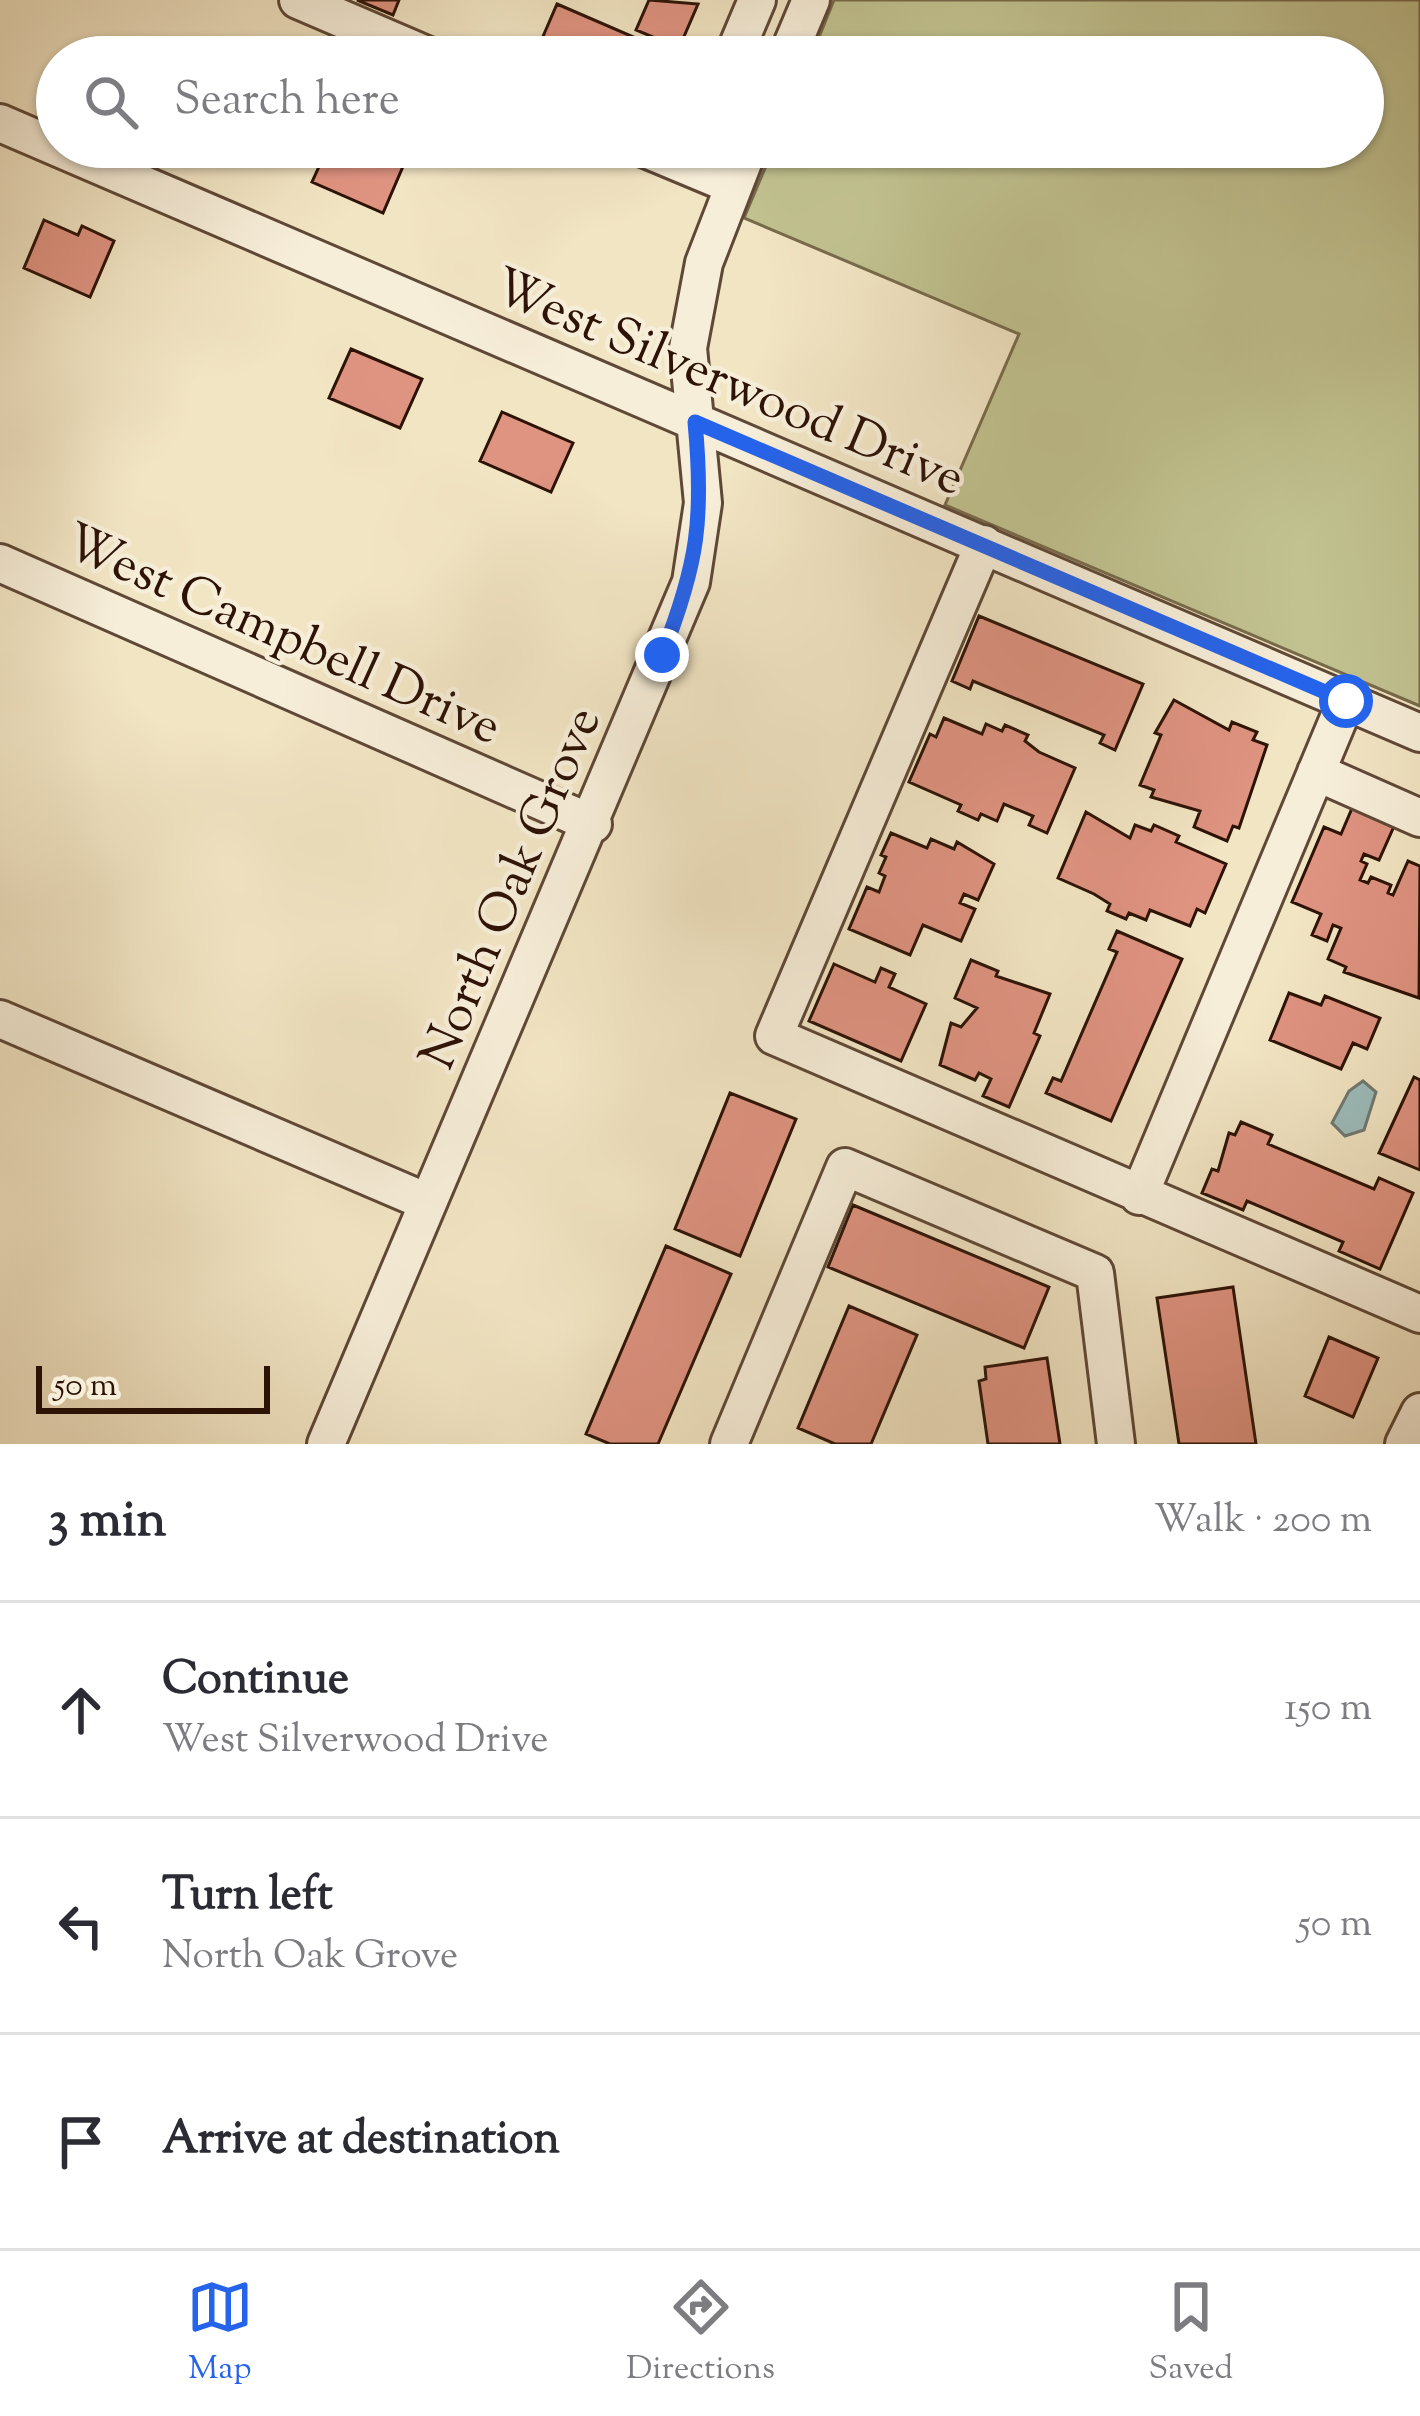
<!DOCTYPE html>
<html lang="en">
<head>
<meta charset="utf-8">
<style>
  body { margin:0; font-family:"Sorts Mill Goudy",serif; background:#f2f2f3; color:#2b2b33 }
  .scale { position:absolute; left:36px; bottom:30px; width:234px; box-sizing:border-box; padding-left:12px; border:6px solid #2d1306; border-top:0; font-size:33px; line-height:42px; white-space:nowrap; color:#2d1306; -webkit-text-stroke:9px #f7eed9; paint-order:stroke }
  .stop { position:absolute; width:36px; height:36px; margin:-27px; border:9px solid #2563eb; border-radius:50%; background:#fff }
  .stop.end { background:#2563eb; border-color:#fff; box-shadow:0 3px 12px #0008 }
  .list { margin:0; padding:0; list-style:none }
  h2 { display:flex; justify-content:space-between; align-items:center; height:156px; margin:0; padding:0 48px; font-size:51px }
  h2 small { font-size:39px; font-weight:400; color:#7c7c81 }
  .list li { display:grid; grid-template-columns:78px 1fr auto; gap:36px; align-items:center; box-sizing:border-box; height:216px; padding:0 48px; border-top:3px solid #e1e1e2 }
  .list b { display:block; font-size:45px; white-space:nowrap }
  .list p { margin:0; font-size:39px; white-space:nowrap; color:#7c7c81 }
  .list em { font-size:39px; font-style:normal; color:#7c7c81 }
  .icon { flex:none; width:66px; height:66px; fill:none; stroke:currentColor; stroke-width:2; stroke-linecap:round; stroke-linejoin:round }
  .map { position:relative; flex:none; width:1420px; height:1444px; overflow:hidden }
  .search { position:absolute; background:#fff; box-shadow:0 3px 9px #0004; left:36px; right:36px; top:36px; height:132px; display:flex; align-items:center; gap:30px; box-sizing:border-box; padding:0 42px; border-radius:66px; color:#7c7c81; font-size:45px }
  .sheet { height:804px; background:#fff }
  nav { display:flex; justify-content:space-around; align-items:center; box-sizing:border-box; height:168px; border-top:3px solid #e1e1e2; background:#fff; font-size:33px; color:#7c7c81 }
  nav a { display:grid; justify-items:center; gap:6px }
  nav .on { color:#2563eb }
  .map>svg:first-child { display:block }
  .green { fill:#c1c290; stroke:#776a4b; stroke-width:3 }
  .water { fill:#9dbdbc; stroke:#707973; stroke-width:3 }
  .building { fill:#df9381; stroke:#2d1306; stroke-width:3 }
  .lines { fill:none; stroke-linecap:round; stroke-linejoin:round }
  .minor-casing { stroke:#5e4836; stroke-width:42 }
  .minor { stroke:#f7eed9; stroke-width:36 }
  .route { stroke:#2563eb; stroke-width:15 }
  .labels { text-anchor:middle; stroke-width:9; stroke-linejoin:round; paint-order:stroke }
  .street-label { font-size:51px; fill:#2d1306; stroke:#f7eed9 }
</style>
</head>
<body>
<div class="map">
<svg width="1420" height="1444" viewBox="0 0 1420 1444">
  <rect width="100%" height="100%" fill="#f2e5c4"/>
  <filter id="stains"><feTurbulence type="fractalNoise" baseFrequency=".00167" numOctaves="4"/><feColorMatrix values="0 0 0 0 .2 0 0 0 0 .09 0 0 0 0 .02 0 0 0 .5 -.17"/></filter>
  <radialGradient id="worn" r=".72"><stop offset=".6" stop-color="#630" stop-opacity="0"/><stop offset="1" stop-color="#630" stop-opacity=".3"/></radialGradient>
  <path class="green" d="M834,0h586v706l-475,-201 74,-171 -275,-116 30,-71h589v-90h-552z"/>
  <path class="water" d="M1363,1081l13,11 -12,38 -19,6 -13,-13 17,-32z"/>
  <path class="building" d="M357,0h42l-6,15z
    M649,0l49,4 -19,44 -43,-18z
    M557,4l116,50 -1,3 -137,-2z
    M328,147h36l40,17 -21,49 -71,-31z
    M44,220l34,15 4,-9 32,15 -24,56 -66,-29z
    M351,349l71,30 -22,49 -71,-30z
    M502,412l71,31 -22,49 -71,-31z
    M979,616l164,68 -28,66 -15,-7 4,-8 -131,-54 -3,8 -18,-8z
    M1174,700l55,30 3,-8 25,10 -4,8 14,5 -28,83 -6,-2 -6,15 -33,-14 6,-16 -49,-14 3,-7 -14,-5 21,-50 -6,-2z
    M944,718l38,16 4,-10 16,7 3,-6 23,10 -3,6 14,11 36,16 -28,65 -18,-8 4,-9 -29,-12 -7,17 -16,-7 -3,6 -20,-9 3,-6 -52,-23 21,-48 6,3z
    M1353,806l42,18 -16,36 -15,-6 -3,7 6,3 -7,16 8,3 3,-6 20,8 -3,8 5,2 15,-34 12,5 -1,132 -75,-26 2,-5 -18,-8 13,-31 -8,-3 -6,16 -15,-6 9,-21 -29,-12 32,-75 17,7z
    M1086,812l44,26 5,-13 16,6 3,-6 25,11 -3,6 50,22 -21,49 -8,-4 -7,17 -40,-16 -4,10 -17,-7 -3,6 -19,-8 3,-7 -16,-10 -36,-16z
    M891,833l36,15 4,-9 23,10 3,-7 37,22 -16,36 -14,-6 -4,9 15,6 -14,32 -38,-16 -13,30 -61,-26 18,-42 12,5 6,-16 -6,-3 7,-16 -5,-2z
    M1117,931l65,28 -71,162 -65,-28 7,-15 8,3 56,-129 -8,-3z
    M971,960l27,11 -2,5 54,18 -16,39 6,3 -31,71 -26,-11 8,-17 -12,-6 -4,7 -35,-15 11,-42 10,4 16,-19 -22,-10z
    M834,964l41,18 6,-14 14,6 -6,13 37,17 -25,57 -92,-40z
    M1289,993l32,12 4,-9 55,22 -13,31 -14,-6 -12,26 -71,-29z
    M1414,1077l6,3v90l-41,-17z
    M730,1093l66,26 -56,137 -65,-27z
    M1241,1122l31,13 -4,9 106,45 5,-11 34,15 -33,76 -41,-18 4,-9 -96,-41 -4,9 -41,-17 10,-24 6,2 11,-38 6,2z
    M853,1205l196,82 -25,61 -196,-81z
    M666,1246l65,28 -73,170h-48l-24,-10z
    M1233,1287l23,157h-77l-22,-146z
    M849,1306l68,29 -46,109h-36l-37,-16z
    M1329,1337l49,21 -25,59 -48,-21z
    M1047,1358l13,86h-72l-9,-63 7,-2 -1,-12z"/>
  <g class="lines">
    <defs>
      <path id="minor" d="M298,0l133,57
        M733,57l24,-57
        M787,57l24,-57
        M0,123l1420,610
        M641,147l91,38
        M984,544l-210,492 646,278
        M0,563l593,261
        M1316,772l104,46
        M0,1019l427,183
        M1139,1196l207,-495
        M326,1444l365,-862 12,-79 -15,-155 16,-85 45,-116
        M729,1444l116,-277 250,106 21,171
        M1404,1444l16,-32"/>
    </defs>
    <use href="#minor" class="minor-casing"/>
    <use href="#minor" class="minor"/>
  </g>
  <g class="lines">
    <path class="route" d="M662,655c36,-91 42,-137 33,-233l651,279"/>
  </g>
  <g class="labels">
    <g class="street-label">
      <text transform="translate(730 380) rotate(23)" y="18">West Silverwood Drive</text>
      <text transform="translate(284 632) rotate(24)" y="18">West Campbell Drive</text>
      <text transform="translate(508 887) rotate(-67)" y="18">North Oak Grove</text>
    </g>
  </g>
  <rect width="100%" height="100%" filter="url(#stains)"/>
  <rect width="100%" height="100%" fill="url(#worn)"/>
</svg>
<div class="scale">50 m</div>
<div class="stop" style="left:1346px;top:701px"></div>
<div class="stop end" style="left:662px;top:655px"></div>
<div class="search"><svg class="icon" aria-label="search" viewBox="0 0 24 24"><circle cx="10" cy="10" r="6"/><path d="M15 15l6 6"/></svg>Search here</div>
</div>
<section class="sheet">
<h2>3 min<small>Walk · 200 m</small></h2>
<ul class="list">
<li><svg class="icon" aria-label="ahead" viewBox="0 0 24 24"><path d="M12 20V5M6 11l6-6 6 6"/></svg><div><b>Continue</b><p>West Silverwood Drive</p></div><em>150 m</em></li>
<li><svg class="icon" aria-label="left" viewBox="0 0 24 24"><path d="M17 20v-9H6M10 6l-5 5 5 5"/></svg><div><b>Turn left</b><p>North Oak Grove</p></div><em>50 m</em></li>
<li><svg class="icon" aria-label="arrive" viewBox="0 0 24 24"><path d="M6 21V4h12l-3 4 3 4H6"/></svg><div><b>Arrive at destination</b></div></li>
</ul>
</section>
<nav>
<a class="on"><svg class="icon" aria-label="map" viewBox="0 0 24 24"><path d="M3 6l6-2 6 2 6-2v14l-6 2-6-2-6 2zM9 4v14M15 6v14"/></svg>Map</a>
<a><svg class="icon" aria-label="directions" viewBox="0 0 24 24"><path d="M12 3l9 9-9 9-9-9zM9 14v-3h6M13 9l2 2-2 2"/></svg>Directions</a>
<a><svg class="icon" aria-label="saved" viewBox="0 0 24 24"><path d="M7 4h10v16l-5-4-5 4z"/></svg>Saved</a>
</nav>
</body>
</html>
